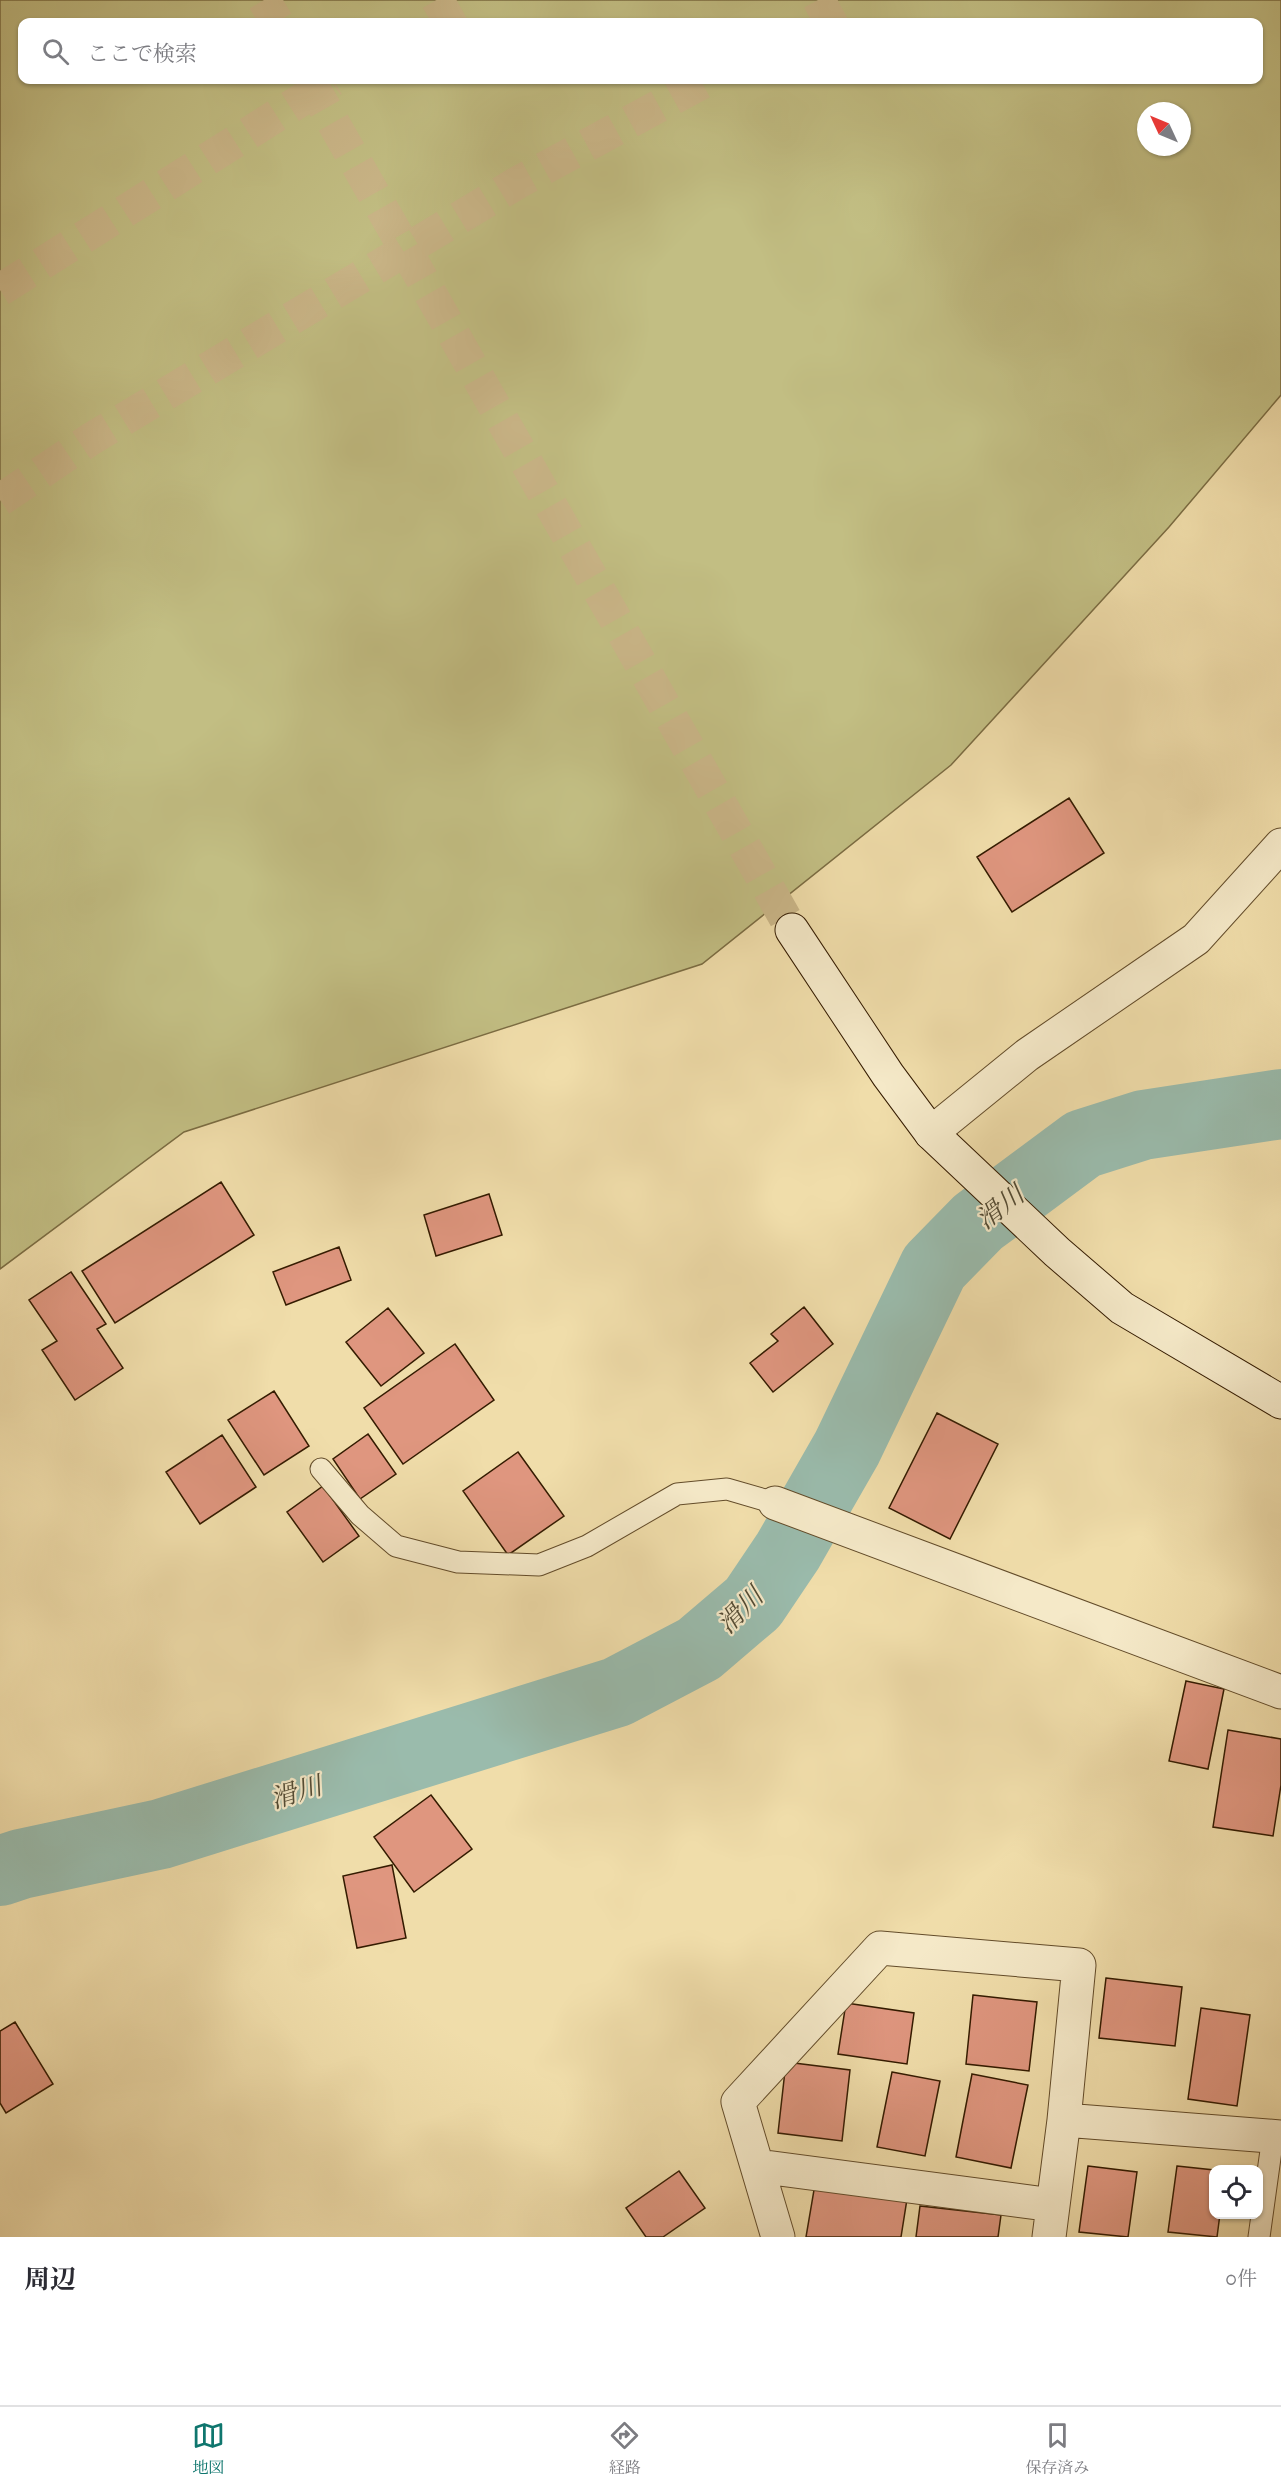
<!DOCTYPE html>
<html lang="ja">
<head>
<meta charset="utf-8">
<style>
  body { margin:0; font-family:"IM FELL Great Primer","Noto Serif JP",serif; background:#f2f2f3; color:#2b2b33 }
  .controls { position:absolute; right:18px; bottom:18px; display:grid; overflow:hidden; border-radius:12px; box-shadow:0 2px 4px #0004 }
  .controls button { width:54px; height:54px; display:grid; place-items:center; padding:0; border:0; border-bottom:2px solid #e1e1e2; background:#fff; color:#2b2b33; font:30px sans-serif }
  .compass { position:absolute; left:1137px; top:102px; width:54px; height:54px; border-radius:50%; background:#fff; box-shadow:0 2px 4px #0004; rotate:314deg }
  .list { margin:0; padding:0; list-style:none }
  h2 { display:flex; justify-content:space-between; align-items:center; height:78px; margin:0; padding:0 24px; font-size:26px }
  h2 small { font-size:20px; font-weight:400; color:#7c7c81 }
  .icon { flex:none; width:33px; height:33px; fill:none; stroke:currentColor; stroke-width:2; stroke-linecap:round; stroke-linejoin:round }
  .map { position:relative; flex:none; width:1281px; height:2237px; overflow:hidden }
  .search { position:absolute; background:#fff; box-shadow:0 2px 4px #0004; left:18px; right:18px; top:18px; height:66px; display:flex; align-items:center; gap:15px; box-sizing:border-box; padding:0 21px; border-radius:12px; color:#7c7c81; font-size:22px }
  .sheet { height:168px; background:#fff }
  nav { display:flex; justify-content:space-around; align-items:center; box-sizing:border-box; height:84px; border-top:2px solid #e1e1e2; background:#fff; font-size:16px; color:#7c7c81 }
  nav a { display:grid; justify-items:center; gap:3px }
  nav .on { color:#0f766e }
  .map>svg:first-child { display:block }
  .green { fill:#c2be83; stroke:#7b6c42; stroke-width:1.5; fill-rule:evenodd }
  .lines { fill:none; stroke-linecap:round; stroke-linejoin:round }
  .river { stroke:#9abbac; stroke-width:70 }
  .building { fill:#df967f; stroke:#341b00; stroke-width:1.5 }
  .secondary-tunnel { stroke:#cab688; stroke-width:33; stroke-dasharray:33 16; stroke-linecap:butt }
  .highway-tunnel { stroke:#cab688; stroke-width:33; stroke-dasharray:33 16; stroke-linecap:butt }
  .lane-casing { stroke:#634c2a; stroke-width:23 }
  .street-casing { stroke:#634c2a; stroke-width:35 }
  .secondary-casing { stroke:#341b00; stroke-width:35 }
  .lane { stroke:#f5e9c8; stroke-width:21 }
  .street { stroke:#f5e9c8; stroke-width:33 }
  .secondary { stroke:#f5e9c8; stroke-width:33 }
  .labels { text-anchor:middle; stroke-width:4.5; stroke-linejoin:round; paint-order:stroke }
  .water-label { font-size:26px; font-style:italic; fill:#534b34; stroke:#f5e9c8 }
</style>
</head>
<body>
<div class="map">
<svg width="1281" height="2237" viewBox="0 0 1281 2237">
  <rect width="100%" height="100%" fill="#f0ddaa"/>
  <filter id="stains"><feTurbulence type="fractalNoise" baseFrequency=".00333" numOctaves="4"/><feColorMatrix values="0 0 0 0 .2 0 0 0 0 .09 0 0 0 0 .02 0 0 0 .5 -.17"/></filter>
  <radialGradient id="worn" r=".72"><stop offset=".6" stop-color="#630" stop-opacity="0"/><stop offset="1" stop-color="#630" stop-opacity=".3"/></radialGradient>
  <path class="green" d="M0,0h1281v395l-112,132 -218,238 -249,199 -518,168 -184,137zM22,22h1236v58h-1236zM1146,111h36v36h-36z"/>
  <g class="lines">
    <path class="river" d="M0,1871l21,-7 140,-30 456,-142 82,-43 54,-46 35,-52 59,-103 87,-181 44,-45 105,-78 60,-19 138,-21"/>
  </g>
  <path class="building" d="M1069,798l35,55 -92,59 -35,-55z
    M221,1182l33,53 -139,88 -33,-52z
    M489,1194l13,41 -66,21 -12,-41z
    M339,1247l12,33 -65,25 -13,-33z
    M71,1272l35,52 -9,5 26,39 -48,32 -33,-50 15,-9 -28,-41z
    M804,1307l29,37 -60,48 -23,-29 28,-22 -7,-7z
    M388,1308l36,45 -43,33 -35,-44z
    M455,1344l39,56 -91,64 -39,-56z
    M274,1391l35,55 -45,29 -36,-55z
    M937,1413l61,31 -48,95 -61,-31z
    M368,1434l28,40 -36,25 -27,-40z
    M222,1435l34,52 -56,37 -34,-52z
    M518,1452l46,64 -56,39 -45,-64z
    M323,1486l36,50 -36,26 -36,-50z
    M1186,1681l38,8 -16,80 -39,-8z
    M1228,1730l53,9v46l-8,51 -60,-9z
    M431,1795l41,54 -58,43 -40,-55z
    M392,1865l14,73 -49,10 -14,-72z
    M1106,1978l76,9 -7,59 -76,-8z
    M973,1995l64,7 -8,69 -63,-7z
    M846,2003l68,10 -7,51 -69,-10z
    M1201,2008l49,7 -13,91 -49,-7z
    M15,2022l38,62 -47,29 -6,-10v-72z
    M786,2062l64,8 -8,71 -64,-8z
    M892,2072l48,9 -15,75 -48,-9z
    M972,2074l56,11 -17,83 -55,-11z
    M1088,2166l49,6 -9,65 -49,-5z
    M1177,2166l37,4v44h6l-3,23 -49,-5z
    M679,2171l26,37 -42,29h-17l-20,-29z
    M815,2184l92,15 -6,38h-95z
    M920,2206l81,9 -3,22h-82z"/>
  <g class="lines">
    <path class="secondary-tunnel" d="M264,0l13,22
      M309,80l483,850"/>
    <path class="highway-tunnel" d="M431,22l39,-22
      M812,22l41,-22
      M0,290l333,-210
      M0,500l91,-61 426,-256 190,-103"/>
    <defs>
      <path id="lane" d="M321,1469l39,46 36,31 62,16 81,3 48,-19 90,-52 50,-5 48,14
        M1259,2237l14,-101"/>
      <path id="street" d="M931,1133l96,-78 169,-116 85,-94
        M775,1503l506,189
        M1064,2120l217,17
        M757,2166l296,39
        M778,2237l-40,-135 142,-154 199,17 -15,155 -15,117"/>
      <path id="secondary" d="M792,930l96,145 43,58 126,119 65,56 159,94"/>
    </defs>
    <use href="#lane" class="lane-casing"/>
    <use href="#street" class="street-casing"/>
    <use href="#secondary" class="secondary-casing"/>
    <use href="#lane" class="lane"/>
    <use href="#street" class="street"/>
    <use href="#secondary" class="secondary"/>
  </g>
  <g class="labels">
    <g class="water-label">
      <text transform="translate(1000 1207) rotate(-38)" y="9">滑川</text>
      <text transform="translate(740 1610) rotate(-45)" y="9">滑川</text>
      <text transform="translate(296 1792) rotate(-17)" y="9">滑川</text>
    </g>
  </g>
  <rect width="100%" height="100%" filter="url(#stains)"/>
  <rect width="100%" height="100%" fill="url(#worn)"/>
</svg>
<div class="controls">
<button><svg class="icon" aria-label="locate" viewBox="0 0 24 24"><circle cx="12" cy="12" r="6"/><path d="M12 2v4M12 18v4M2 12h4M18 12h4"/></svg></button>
</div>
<svg class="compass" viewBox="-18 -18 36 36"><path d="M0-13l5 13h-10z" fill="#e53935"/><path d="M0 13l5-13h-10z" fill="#7c7c81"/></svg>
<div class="search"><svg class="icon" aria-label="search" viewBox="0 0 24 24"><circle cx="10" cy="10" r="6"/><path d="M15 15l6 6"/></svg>ここで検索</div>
</div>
<section class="sheet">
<h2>周辺<small>0件</small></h2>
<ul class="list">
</ul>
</section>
<nav>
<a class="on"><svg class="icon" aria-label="map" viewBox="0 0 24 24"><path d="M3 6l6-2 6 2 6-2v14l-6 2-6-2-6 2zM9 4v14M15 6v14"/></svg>地図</a>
<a><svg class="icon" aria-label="directions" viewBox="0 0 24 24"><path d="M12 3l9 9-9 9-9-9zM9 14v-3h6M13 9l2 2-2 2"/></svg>経路</a>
<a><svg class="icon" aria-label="saved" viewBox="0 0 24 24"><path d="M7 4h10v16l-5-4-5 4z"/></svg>保存済み</a>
</nav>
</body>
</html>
